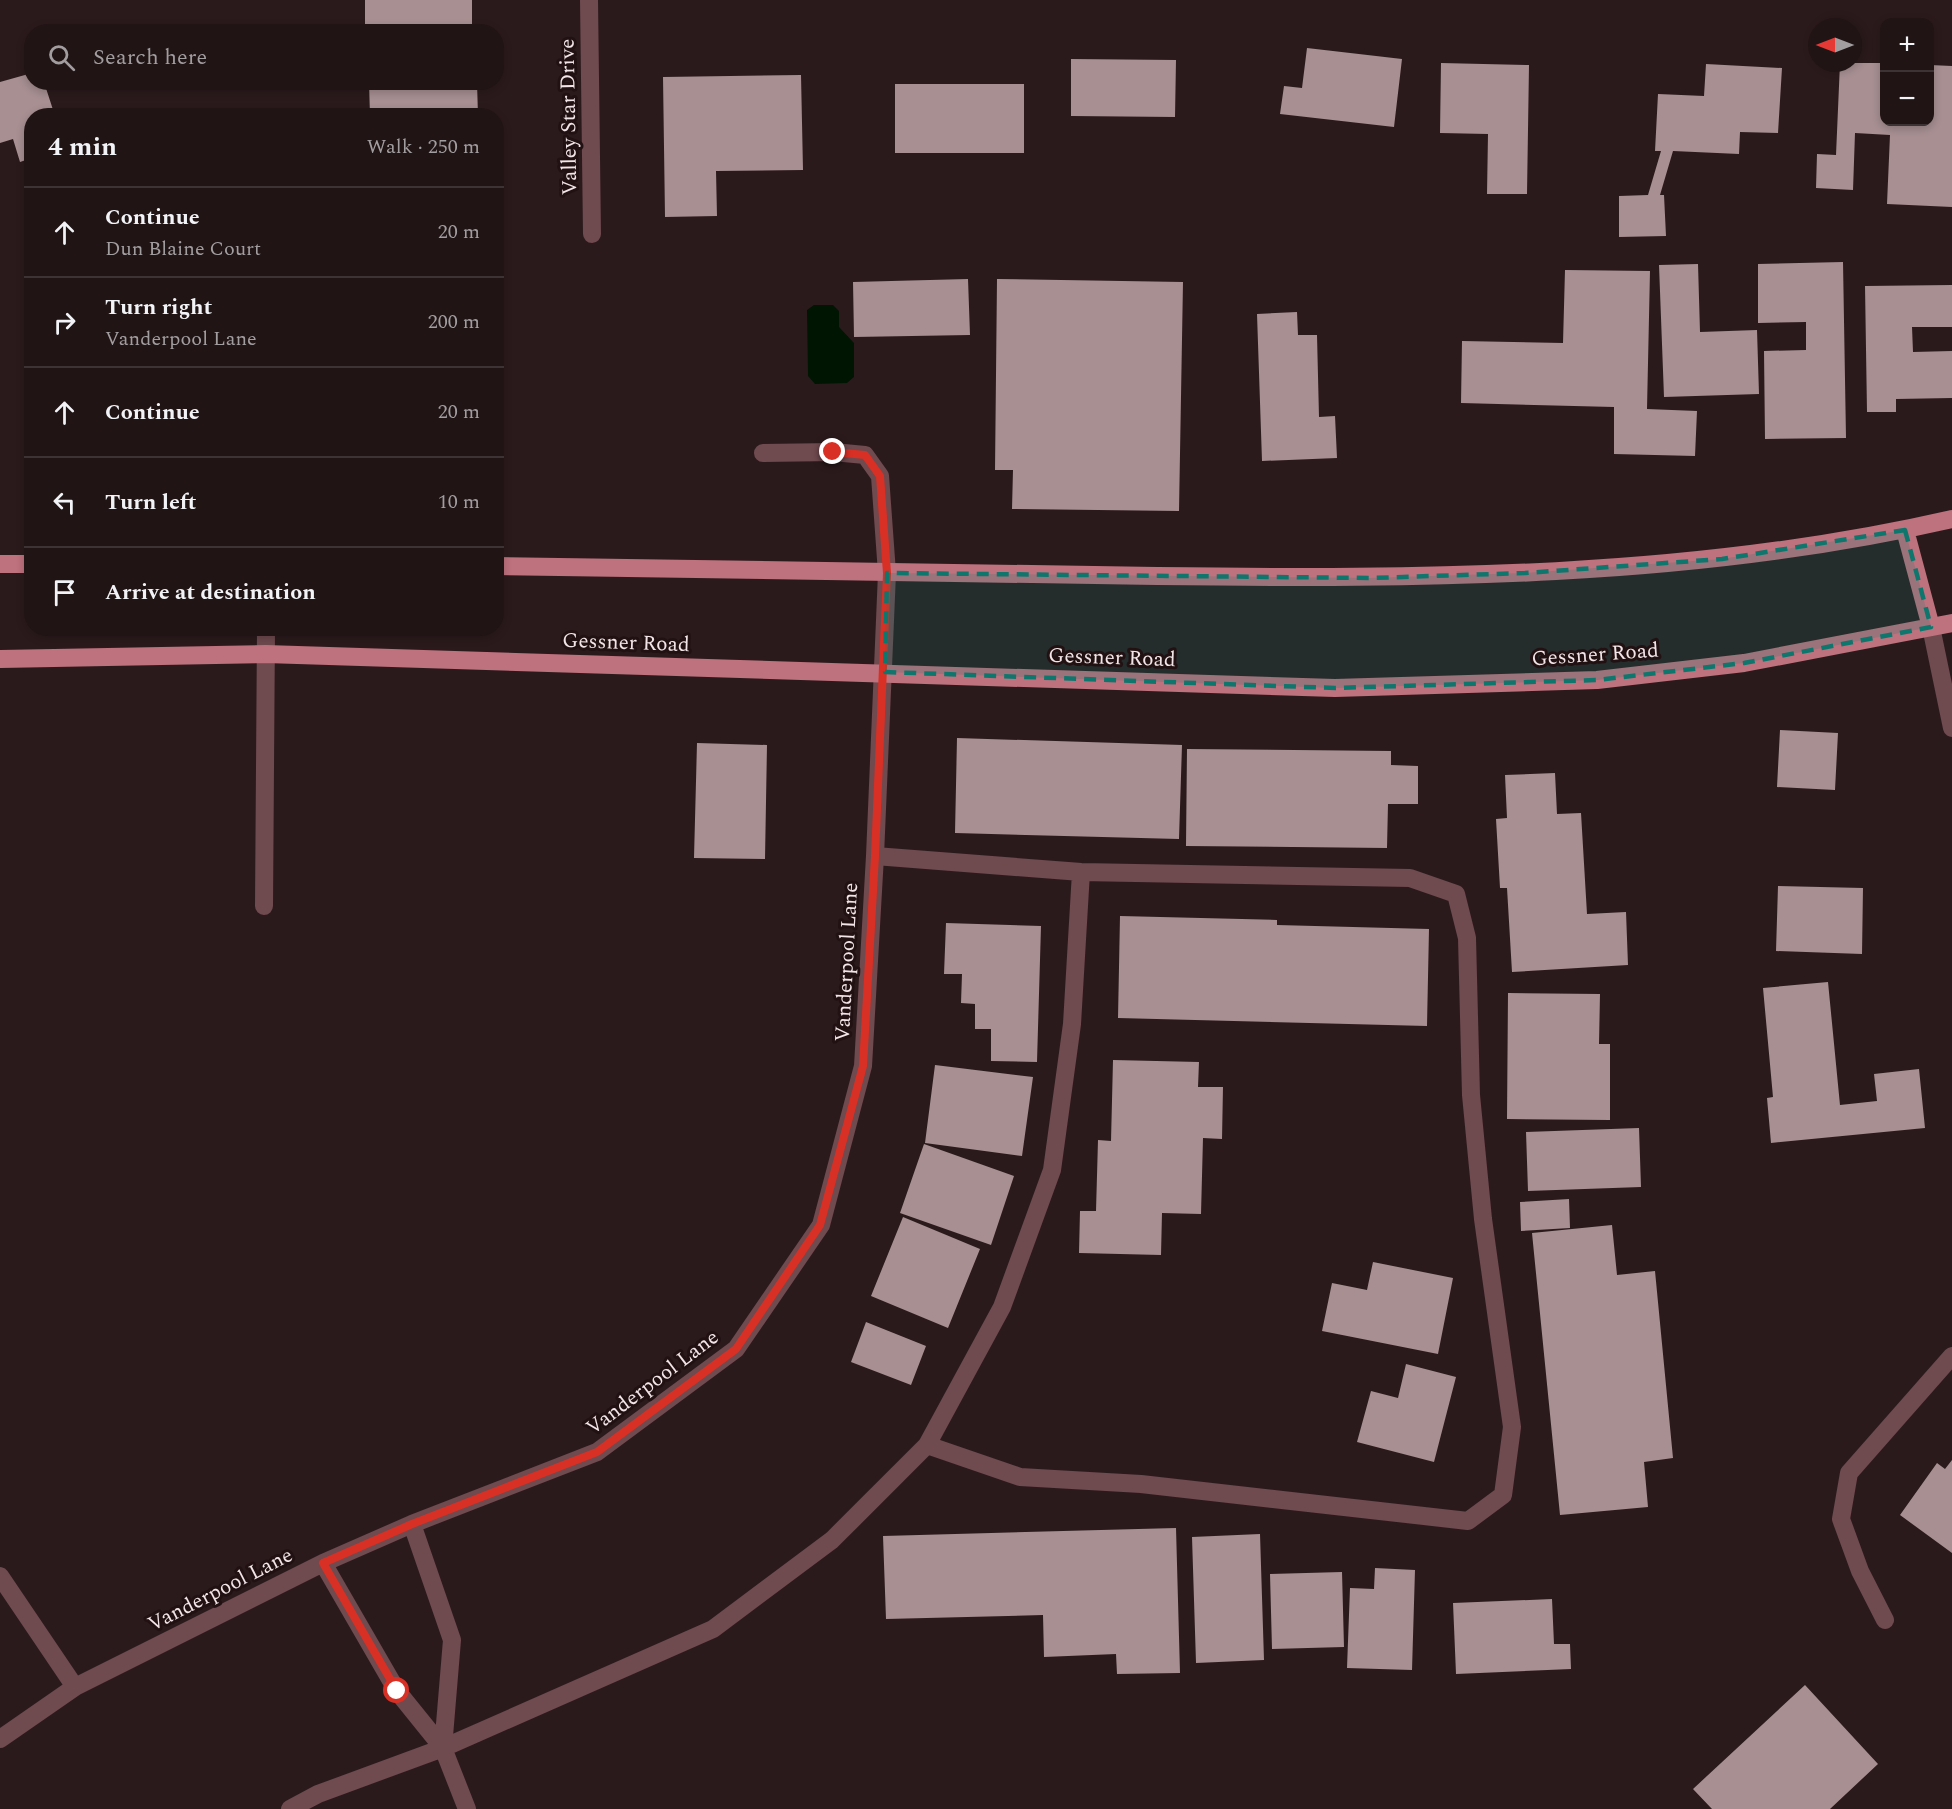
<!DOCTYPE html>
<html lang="en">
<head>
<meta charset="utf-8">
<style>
  body { margin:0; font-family:Spectral,serif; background:#281d1e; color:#f1f3f6 }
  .controls { position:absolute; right:18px; top:18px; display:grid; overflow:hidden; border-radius:12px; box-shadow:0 3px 9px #0003 }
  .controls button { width:54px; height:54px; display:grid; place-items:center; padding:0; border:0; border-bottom:2px solid #3d3334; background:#201415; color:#f1f3f6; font:30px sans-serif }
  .compass { position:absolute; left:1808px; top:18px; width:54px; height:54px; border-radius:50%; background:#201415; box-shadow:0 3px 9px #0003; rotate:270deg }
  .stop { position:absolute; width:18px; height:18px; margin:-14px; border:4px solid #d93025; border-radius:50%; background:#fff }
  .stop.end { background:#d93025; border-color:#fff; box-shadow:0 2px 6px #0008 }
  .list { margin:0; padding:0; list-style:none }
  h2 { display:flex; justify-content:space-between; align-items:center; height:78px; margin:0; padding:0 24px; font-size:26px }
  h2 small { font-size:20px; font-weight:400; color:#a29ea0 }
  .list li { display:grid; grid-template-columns:39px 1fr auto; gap:18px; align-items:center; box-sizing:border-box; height:90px; padding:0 24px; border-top:2px solid #3d3334 }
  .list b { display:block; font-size:22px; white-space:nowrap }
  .list p { margin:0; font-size:20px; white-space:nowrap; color:#a29ea0 }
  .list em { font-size:20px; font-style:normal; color:#a29ea0 }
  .icon { flex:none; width:33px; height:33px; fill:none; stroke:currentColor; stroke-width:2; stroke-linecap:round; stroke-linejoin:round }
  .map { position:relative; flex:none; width:1952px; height:1809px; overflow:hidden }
  .search { position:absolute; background:#201415; box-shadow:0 3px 9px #0003; left:24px; top:24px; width:480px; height:66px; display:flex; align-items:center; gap:15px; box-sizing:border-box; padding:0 21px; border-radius:24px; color:#a29ea0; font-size:22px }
  .panel { position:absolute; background:#201415; box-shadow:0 3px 9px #0003; left:24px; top:108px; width:480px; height:528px; border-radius:24px }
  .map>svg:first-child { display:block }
  .water { fill:#001502 }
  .building { fill:#a78f92 }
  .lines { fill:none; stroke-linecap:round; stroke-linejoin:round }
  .minor { stroke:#6f4a4f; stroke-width:18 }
  .major { stroke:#be727e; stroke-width:18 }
  .route { stroke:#d93025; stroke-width:8 }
  .marked { fill:#0f766e; fill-opacity:0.2; stroke:#0f766e; stroke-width:4.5; stroke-dasharray:12 8; stroke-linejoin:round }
  .labels { text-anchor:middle; stroke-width:6; stroke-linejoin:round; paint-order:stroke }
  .street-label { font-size:21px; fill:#f2e5e7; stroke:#211113 }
</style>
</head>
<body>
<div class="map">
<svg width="1952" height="1809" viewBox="0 0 1952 1809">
  <rect width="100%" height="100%" fill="#2b1a1c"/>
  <path class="water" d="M814,305h19l6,6v16l15,16v34l-7,6 -32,1 -7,-8 -1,-66z"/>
  <path class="building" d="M365,0h107v32h-107z
    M1307,48l95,11 -8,68 -114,-13 4,-28 18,2z
    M1071,59l105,1 -1,57 -104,-1z
    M1441,63l88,2 -2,129h-40l1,-60 -48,-1z
    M1840,63h44v59h46v-57l22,1v141l-65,-3 3,-69 -35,-2 -2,57 -37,-2 1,-34 19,1z
    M1706,64l76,4 -4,65 -38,-1 -1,22 -66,-3 -13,44h4l2,41 -47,1v-41l29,-1 13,-44h-6l3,-57 46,2z
    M32,73v9h12l11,34h-23v42l-12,4 -7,-23 -13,4v-61z
    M801,75l2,95 -87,1 1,45 -52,1 -2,-140z
    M369,82h108l1,34h-108z
    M895,84h129v69h-129z
    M1843,262l3,176 -81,1 -1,-88 42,-1v-28l-48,1v-59z
    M1698,264l2,68 57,-2 2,64 -95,3 -5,-132z
    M1565,270l85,1 -3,138 50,2 -2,45 -81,-2v-47l-153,-4 1,-62 101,2z
    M968,279l2,56 -116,2 -1,-55z
    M997,279l186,3 -4,229 -167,-2 1,-39h-18z
    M1952,285v42h-40l1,25 39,-1v47l-56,1v13h-29l-2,-126z
    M1297,312l1,23h19l2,82 16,-1 2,42 -75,3 -5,-147z
    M1780,730l58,3 -3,57 -58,-3z
    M957,738l225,7 -3,94 -224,-6z
    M697,743l70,2 -2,114 -71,-1z
    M1187,749l204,2v14l27,1v38h-30l-1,44 -201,-2z
    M1555,773l2,41 24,-1 6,101 39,-2 2,53 -116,7 -5,-84h-7l-4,-69 11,-1 -2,-43z
    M1778,886l85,2 -1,66 -86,-3z
    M1120,916l157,4v5l152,4 -2,97 -309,-8z
    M946,923l95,3 -4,136 -46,-1v-32h-16v-25l-14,-1 1,-29h-18z
    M1828,982l12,123 37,-4 -3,-27 45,-5 6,59 -154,15 -4,-45 6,-1 -10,-109z
    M1508,993l92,1 -1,50h11v76l-103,-1z
    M1113,1060l86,2 -1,25h25l-1,52 -19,-1 -2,76 -39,-1 -1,42 -82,-2 1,-42h16l2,-71 13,1z
    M935,1065l98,12 -11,79 -97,-13z
    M1639,1128l2,59 -113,4 -2,-59z
    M924,1144l90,32 -23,69 -91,-32z
    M1569,1199l1,29 -49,3 -1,-29z
    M903,1217l77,32 -32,79 -77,-32z
    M1612,1225l5,50 38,-4 18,187 -29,4 4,45 -88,8 -28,-282z
    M1373,1262l80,16 -15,76 -116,-23 10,-48 35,7z
    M866,1322l60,24 -15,39 -60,-23z
    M1406,1364l50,13 -22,85 -77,-20 14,-51 27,7z
    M1952,1460v93l-52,-38 37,-52 8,6z
    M1176,1528l4,145 -63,1 -1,-20 -72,3 -1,-42 -157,4 -3,-83z
    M1260,1534l4,126 -68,3 -4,-126z
    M1375,1568l40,2 -3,100 -65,-2 3,-80 24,1z
    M1342,1572l2,75 -72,2 -2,-75z
    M1552,1599l2,45h16l1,25 -115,5 -3,-71z
    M1805,1685l73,79 -48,45h-118l-19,-20z"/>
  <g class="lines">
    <path class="minor" d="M589,0l3,234
      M1931,627l21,101
      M875,856l206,16 329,6 46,16 11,44 4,157 12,124 29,208 -9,68 -35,26 -327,-37 -121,-7 -93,-32
      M264,906l2,-278
      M412,1524l40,116 -9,108
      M323,1563l74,128 46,57 24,61
      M0,1576l75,111
      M1885,1620l-25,-49 -19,-52 8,-46 103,-117
      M0,1739l75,-52 248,-124 89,-39 185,-72 139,-103 85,-124 42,-159 12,-210 12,-283 -7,-97 -15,-21 -32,-3 -70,1
      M290,1809l28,-15 125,-46 270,-119 119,-89 95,-95 75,-138 50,-137 20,-146 9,-152"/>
    <path class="major" d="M1905,530l26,97
      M0,564h32
      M496,566c221,4 441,8 661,10 265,3 534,3 795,-57
      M0,659l266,-5 1069,34 262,-8 147,-17 208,-40"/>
  </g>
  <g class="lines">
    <path class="route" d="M397,1691l-74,-128 89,-39 185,-72 139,-103 84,-124 43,-159 12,-210 12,-283 -7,-97 -15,-21 -32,-3"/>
  </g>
  <path class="marked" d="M1905,530l26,97 -187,36 -147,17 -262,8 -450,-16 2,-99 483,5 155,-5 197,-14z"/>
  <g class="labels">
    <g class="street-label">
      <text transform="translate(568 117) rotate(-91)" y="7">Valley Star Drive</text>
      <text transform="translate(626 642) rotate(2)" y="7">Gessner Road</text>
      <text transform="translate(1595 654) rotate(-4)" y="7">Gessner Road</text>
      <text transform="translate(1112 657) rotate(2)" y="7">Gessner Road</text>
      <text transform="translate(846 962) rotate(-87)" y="7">Vanderpool Lane</text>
      <text transform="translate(652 1382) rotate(-37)" y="7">Vanderpool Lane</text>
      <text transform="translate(220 1589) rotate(-27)" y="7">Vanderpool Lane</text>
    </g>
  </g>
</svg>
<div class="controls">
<button>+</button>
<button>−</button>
</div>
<svg class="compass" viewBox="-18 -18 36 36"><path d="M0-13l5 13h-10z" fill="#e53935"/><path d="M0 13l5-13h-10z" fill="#a29ea0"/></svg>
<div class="stop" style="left:397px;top:1691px"></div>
<div class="stop end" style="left:833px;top:452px"></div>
<div class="search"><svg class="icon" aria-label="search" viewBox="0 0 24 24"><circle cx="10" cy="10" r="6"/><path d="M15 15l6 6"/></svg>Search here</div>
<section class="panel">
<h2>4 min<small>Walk · 250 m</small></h2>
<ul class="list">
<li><svg class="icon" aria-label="ahead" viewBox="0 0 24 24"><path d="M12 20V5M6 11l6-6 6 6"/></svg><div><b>Continue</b><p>Dun Blaine Court</p></div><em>20 m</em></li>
<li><svg class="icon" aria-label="right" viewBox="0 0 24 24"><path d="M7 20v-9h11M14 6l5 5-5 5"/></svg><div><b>Turn right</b><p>Vanderpool Lane</p></div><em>200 m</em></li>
<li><svg class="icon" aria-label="ahead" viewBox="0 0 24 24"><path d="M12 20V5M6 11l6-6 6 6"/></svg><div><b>Continue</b></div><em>20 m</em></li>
<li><svg class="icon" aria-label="left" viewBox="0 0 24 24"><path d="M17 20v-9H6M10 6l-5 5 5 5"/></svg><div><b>Turn left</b></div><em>10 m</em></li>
<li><svg class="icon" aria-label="arrive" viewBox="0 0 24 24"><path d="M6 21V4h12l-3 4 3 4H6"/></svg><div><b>Arrive at destination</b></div></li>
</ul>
</section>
</div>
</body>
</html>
